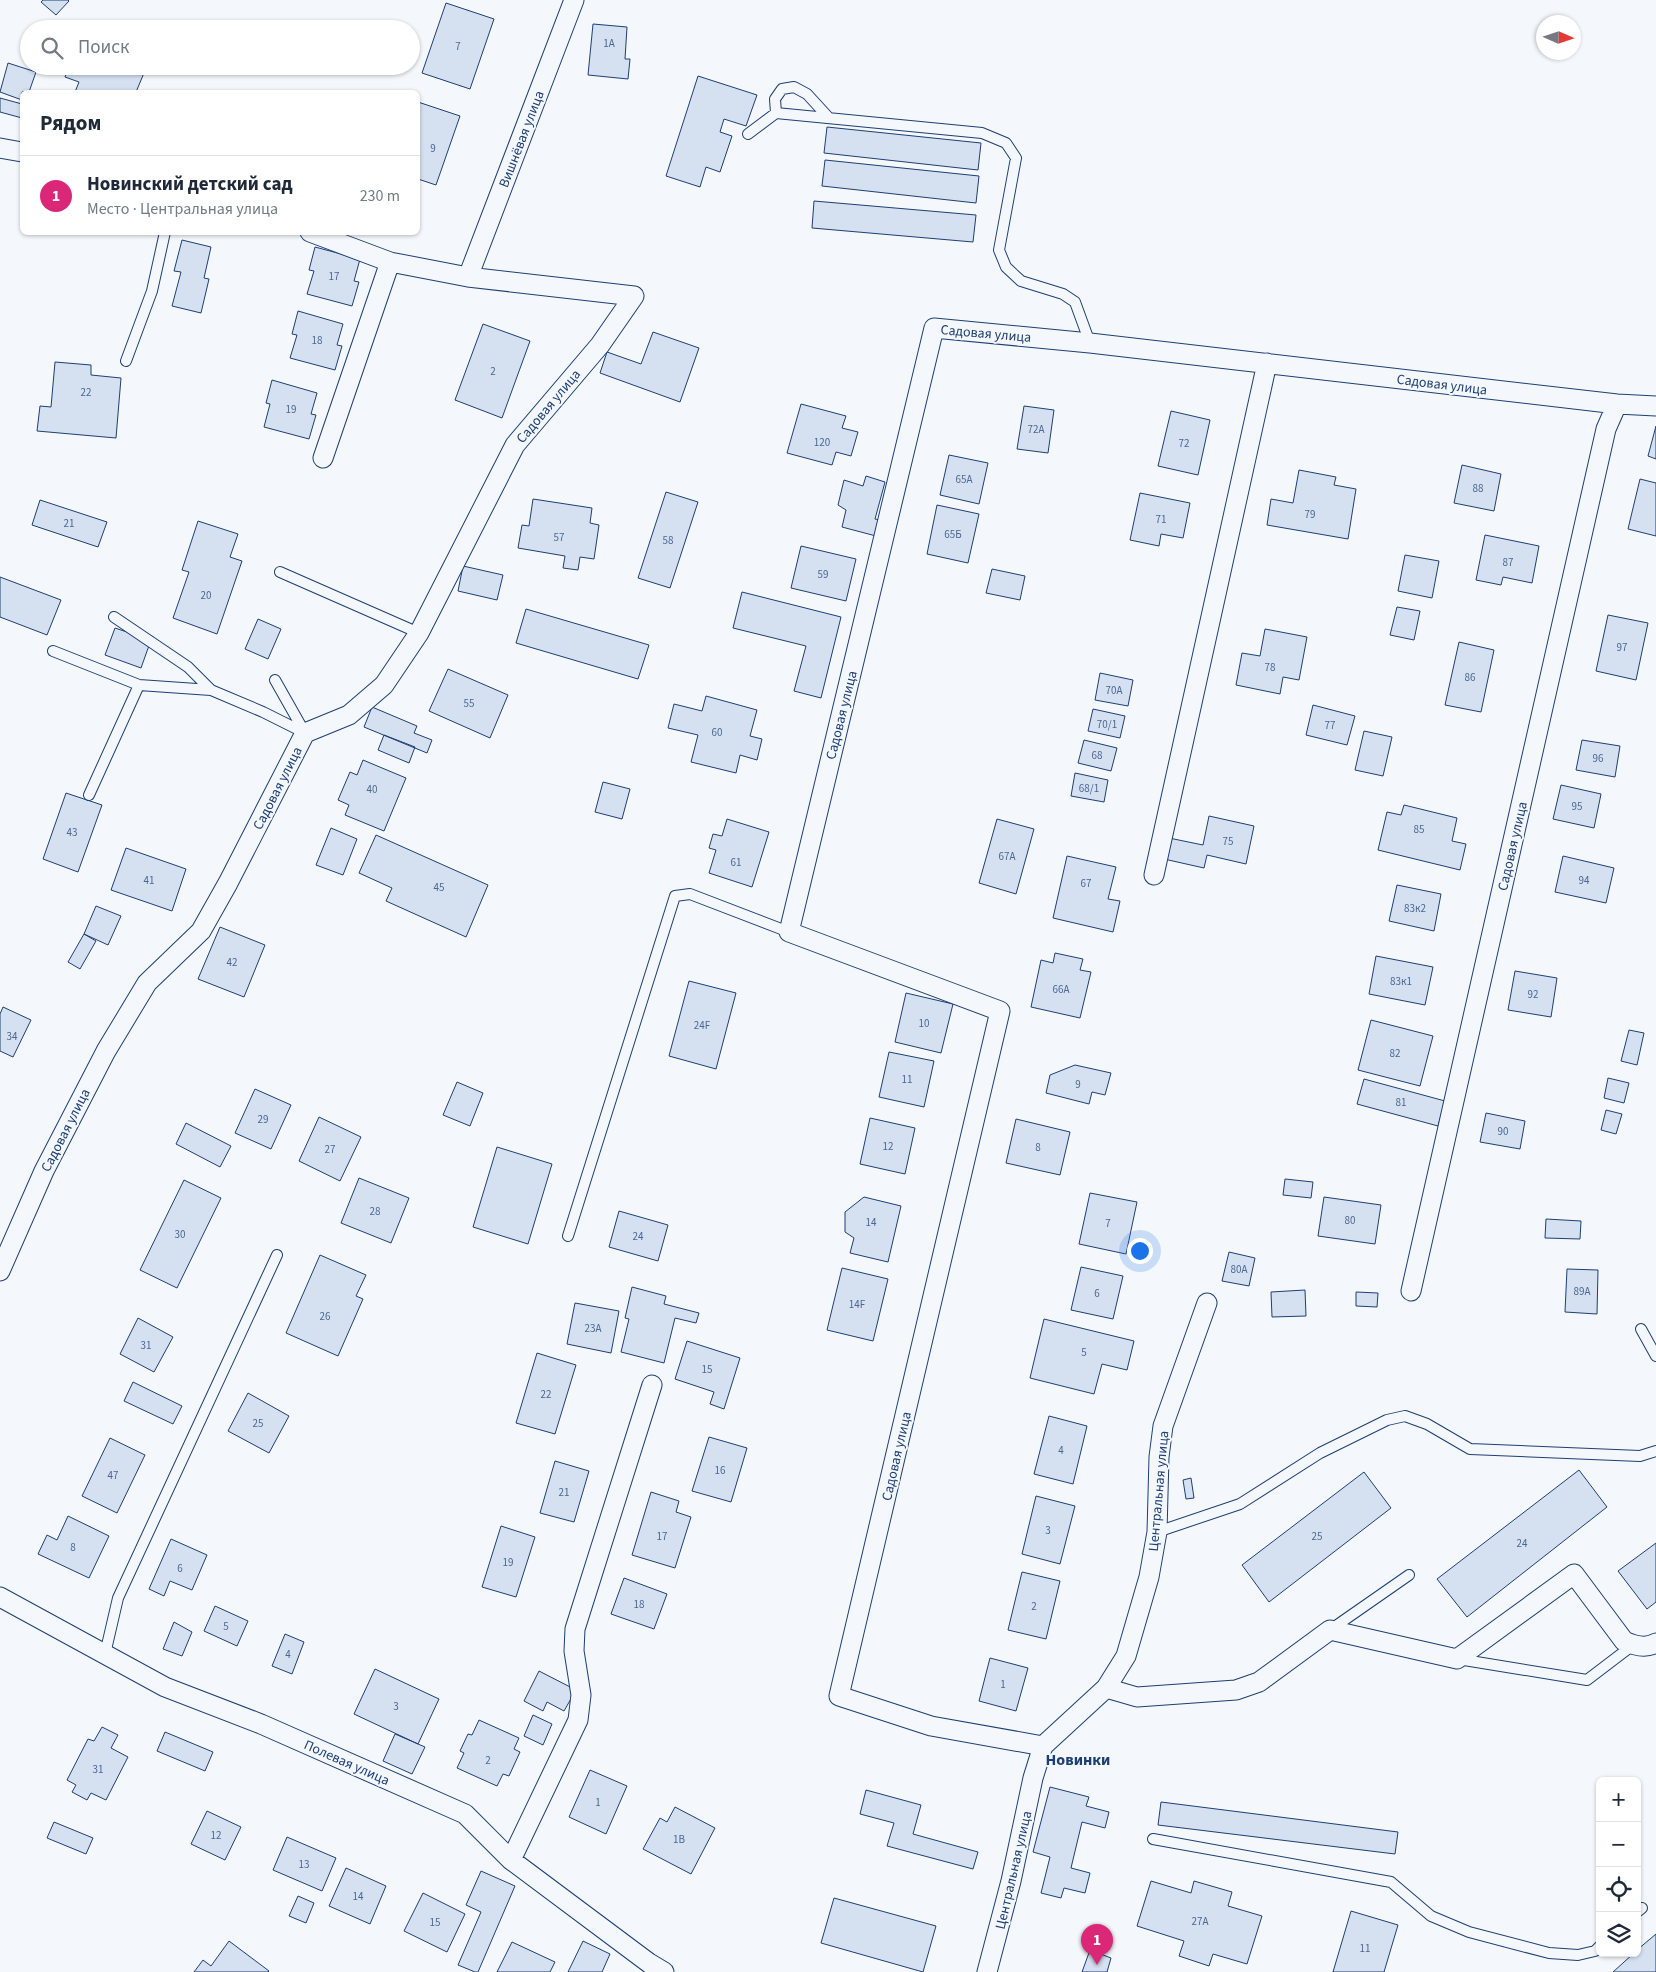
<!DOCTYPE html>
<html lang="ru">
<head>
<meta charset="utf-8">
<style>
  body { margin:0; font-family:"Source Sans 3",sans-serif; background:#f2f2f3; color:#1f2937 }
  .controls { position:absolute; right:15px; bottom:15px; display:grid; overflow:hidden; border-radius:8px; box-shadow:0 1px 4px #0004 }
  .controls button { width:45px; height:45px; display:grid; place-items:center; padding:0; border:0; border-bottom:1px solid #e0e1e3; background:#fff; color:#1f2937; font:25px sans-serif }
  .compass { position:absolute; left:1536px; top:15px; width:45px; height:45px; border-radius:50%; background:#fff; box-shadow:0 1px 4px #0004; rotate:93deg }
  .you { position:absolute; left:1139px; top:1250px; width:18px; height:18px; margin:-12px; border:4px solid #fff; border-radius:50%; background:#1a73e8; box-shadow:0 0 0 8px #1a73e833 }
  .badge { display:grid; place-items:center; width:32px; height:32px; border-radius:50%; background:#db2777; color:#fff; font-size:16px; font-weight:700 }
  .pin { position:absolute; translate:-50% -41px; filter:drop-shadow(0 1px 2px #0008) }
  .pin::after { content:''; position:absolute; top:26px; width:18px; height:15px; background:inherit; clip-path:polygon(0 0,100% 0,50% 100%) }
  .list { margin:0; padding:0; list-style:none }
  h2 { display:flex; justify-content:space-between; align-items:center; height:65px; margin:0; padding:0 20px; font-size:21px }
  h2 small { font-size:16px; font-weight:400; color:#747a83 }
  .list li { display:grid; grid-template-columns:32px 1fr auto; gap:15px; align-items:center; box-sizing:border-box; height:80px; padding:0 20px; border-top:1px solid #e0e1e3 }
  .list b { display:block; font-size:19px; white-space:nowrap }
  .list p { margin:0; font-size:16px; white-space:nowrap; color:#747a83 }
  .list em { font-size:16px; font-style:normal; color:#747a83 }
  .icon { flex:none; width:28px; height:28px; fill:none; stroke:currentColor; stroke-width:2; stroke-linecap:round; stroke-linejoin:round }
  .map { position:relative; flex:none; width:1656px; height:1972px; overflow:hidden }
  .search { position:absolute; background:#fff; box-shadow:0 1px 4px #0004; left:20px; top:20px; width:400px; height:55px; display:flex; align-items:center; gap:12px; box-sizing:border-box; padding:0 18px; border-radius:28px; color:#747a83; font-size:19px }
  .panel { position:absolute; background:#fff; box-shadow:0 1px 4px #0004; left:20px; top:90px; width:400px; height:145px; border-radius:8px }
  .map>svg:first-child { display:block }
  .building { fill:#d5e0f0; stroke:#1d3f73 }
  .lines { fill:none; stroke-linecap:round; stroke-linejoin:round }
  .lane-casing { stroke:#1d3f73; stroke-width:12 }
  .street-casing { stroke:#1d3f73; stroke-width:21 }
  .lane { stroke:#f4f7fb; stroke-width:10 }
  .street { stroke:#f4f7fb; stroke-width:19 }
  .labels { text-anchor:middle; stroke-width:4; stroke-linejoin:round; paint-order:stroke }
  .number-label { font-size:11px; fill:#4b6792 }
  .street-label { font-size:14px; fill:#1d3f73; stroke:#f4f7fb }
  .quarter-label { font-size:16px; font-weight:bold; fill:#1d3f73; stroke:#f4f7fb }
</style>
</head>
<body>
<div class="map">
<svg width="1656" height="1972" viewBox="0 0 1656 1972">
  <rect width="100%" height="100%" fill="#f4f7fb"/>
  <path class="building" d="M43,0h25l1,1 -13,14 -15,-13z
    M446,3l48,16 -24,70 -48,-16z
    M593,24l34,3 -2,32h5l-2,20 -40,-4z
    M8,63l28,9 -7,20h-7v8l-22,-8z
    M69,66h57l18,7 -8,19h-61l4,-10 -14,-5z
    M698,76l59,19 -11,31 -22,-7 -4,13 12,4 -12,36 -14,-5 -6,20 -34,-11z
    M0,98l22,6v14l-22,-6z
    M418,102l42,14 -24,69 -18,-6z
    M827,127l154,16 -3,27 -154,-17z
    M825,160l154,16 -3,27 -154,-17z
    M814,201l162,14 -3,27 -161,-14z
    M182,240l29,7 -7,31 5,1 -8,34 -29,-7 9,-34 -7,-1z
    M315,247l45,12 -6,22 5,1 -7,24 -45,-12 7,-23 -5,-1z
    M298,311l45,13 -6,21 5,1 -7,24 -45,-12 7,-23 -5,-1z
    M483,324l47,17 -28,77 -47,-18z
    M653,332l46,16 -19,54 -80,-29 7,-21 34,12z
    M55,362l36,3v10l30,3 -5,60 -79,-7 3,-25 11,1z
    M272,380l45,13 -6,21 5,1 -7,24 -45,-12 6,-23 -4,-1z
    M801,404l45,12 -4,12 16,4 -7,24 -15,-4 -4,13 -45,-12z
    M1024,406l30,4 -6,43 -31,-4z
    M1171,411l39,9 -12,55 -40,-9z
    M1656,426v33l-8,-3z
    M949,455l39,8 -9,41 -39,-9z
    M1462,465l39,9 -7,37 -40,-8z
    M1299,470l37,7 -2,8 22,4 -8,50 -81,-14 4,-26 22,4z
    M866,476l19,6 -10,37 5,1 -4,16 -34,-9 4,-17 -8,-5 6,-25 19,6z
    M1640,479l16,4v53l-28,-7z
    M666,492l32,10 -28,86 -32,-10z
    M1140,493l50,10 -7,35 -22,-4 -2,12 -29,-6z
    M533,499l59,9 -2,15 9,2 -5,34 -14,-2 -2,13 -15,-2 2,-12 -47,-8 4,-23 7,1z
    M40,500l67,22 -9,25 -66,-22z
    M937,505l42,9 -11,49 -41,-9z
    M198,521l40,13 -8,23 12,4 -25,73 -44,-16 16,-46 -7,-2z
    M1485,535l54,11 -7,37 -29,-6 -2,8 -25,-5z
    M801,546l55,13 -10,42 -55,-13z
    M1405,555l34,6 -7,37 -34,-7z
    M463,566l40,9 -6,25 -39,-9z
    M992,569l33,7 -5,24 -34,-7z
    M0,577l61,23 -14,35 -47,-18z
    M742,592l99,25 -20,81 -27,-7 12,-45 -73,-18z
    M1397,607l23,4 -6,29 -24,-5z
    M526,609l123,36 -11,34 -122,-36z
    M1608,615l40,8 -12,57 -40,-9z
    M258,619l23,10 -13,30 -23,-10z
    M115,628l36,12 -10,28 -36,-13z
    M1265,629l42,8 -8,43 -16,-3 -3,17 -44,-9 6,-32 18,3z
    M1459,642l35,8 -13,62 -36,-7z
    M448,669l60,26 -18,43 -61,-27z
    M1100,673l33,7 -5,26 -33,-6z
    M706,696l51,14 -7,26 12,3 -5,21 -17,-5 -4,18 -45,-11 7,-27 -30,-7 6,-24 28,7z
    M1313,705l42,11 -8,29 -41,-10z
    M372,707l45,19 -3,7 18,7 -5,13 -63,-26z
    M1093,709l32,7 -5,22 -32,-7z
    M1364,731l28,6 -9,39 -28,-6z
    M384,735l31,12 -6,16 -31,-13z
    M1084,740l33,8 -6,23 -33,-8z
    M1582,740l38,6 -5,31 -39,-7z
    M363,760l43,18 -22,53 -39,-16 4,-10 -11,-5 12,-28 7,3z
    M1075,773l33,7 -4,22 -33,-6z
    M603,782l27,7 -8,30 -27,-7z
    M1561,785l40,9 -7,34 -41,-9z
    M66,793l36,12 -24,67 -35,-13z
    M1404,805l53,13 -5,23 14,3 -6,26 -82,-20 9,-38 14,3z
    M1209,816l45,10 -8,38 -39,-9 -3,13 -40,-9 5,-21 34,7z
    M727,819l42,13 -17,55 -43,-14 7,-23 -7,-2 4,-14 9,2z
    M997,819l37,10 -18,65 -37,-11z
    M331,828l26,11 -14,36 -27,-10z
    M376,835l112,50 -22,52 -80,-36 6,-13 -33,-15z
    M126,848l60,21 -14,42 -61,-21z
    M1067,856l49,11 -8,32 12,2 -7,31 -60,-14z
    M1563,856l51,12 -8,35 -51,-11z
    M1397,885l44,9 -7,37 -45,-10z
    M96,906l25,10 -13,29 -24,-11z
    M220,927l45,18 -21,52 -46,-18z
    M84,934l12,7 -16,28 -12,-7z
    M1055,953l28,6 -3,11 11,2 -11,46 -49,-11 10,-47 12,3z
    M1376,956l57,11 -8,38 -56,-11z
    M1515,971l42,7 -6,39 -43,-7z
    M689,981l47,12 -20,76 -47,-13z
    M906,993l47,11 -12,49 -46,-11z
    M3,1007l28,13 -18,37 -13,-6v-37z
    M1371,1020l62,16 -13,50 -62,-16z
    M1629,1030l15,3 -7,32 -16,-4z
    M889,1052l45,9 -10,46 -45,-10z
    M1075,1065l36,8 -6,22 -13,-3 -3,12 -43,-11 4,-18z
    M1608,1078l21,5 -5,20 -20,-5z
    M1364,1079l81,22 -7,25 -81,-22z
    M457,1082l26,11 -13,33 -27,-11z
    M255,1089l36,16 -20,44 -36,-16z
    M1606,1110l16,4 -6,20 -15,-4z
    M1486,1113l39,8 -5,28 -40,-7z
    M319,1117l42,20 -21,44 -41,-20z
    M870,1118l45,10 -10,46 -45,-10z
    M1016,1119l54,13 -10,43 -54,-12z
    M186,1123l45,23 -11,21 -44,-23z
    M497,1147l55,17 -24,80 -55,-17z
    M359,1178l50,20 -18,45 -50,-20z
    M1285,1179l28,3 -2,16 -28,-3z
    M184,1180l37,18 -44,90 -37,-18z
    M1090,1193l47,9 -11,52 -47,-10z
    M864,1197l37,9 -13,56 -38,-9 4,-15 -9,-6v-20z
    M1324,1197l57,8 -6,39 -57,-8z
    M619,1211l49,14 -10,36 -49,-14z
    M1546,1219l35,2 -1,18 -35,-1z
    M1229,1252l26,6 -6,28 -27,-5z
    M320,1255l46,20 -10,21 7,3 -25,57 -52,-23z
    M1081,1267l42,9 -10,43 -42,-9z
    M842,1268l46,11 -15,62 -46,-11z
    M1567,1269l31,1 -1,44 -32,-2z
    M632,1287l34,9 -2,8 35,9 -3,10 -21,-5 -11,45 -43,-11 8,-33 -4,-1z
    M1305,1290l1,26 -34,1 -1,-25z
    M1356,1292l22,1 -1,14 -21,-1z
    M575,1303l44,8 -8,42 -44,-9z
    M138,1318l35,19 -19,35 -34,-18z
    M1044,1319l90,22 -7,29 -25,-6 -8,30 -64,-16z
    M687,1341l53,17 -16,51 -14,-5 4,-12 -39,-13z
    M537,1353l39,12 -21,69 -39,-11z
    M133,1382l49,24 -9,18 -49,-23z
    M248,1393l41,23 -20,37 -41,-22z
    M1049,1416l38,10 -14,58 -39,-10z
    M709,1437l38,11 -16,54 -39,-11z
    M110,1438l35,17 -28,58 -35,-17z
    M555,1461l34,10 -15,51 -34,-9z
    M1579,1470l28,37 -140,110 -30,-38z
    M1364,1472l27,36 -122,94 -27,-37z
    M1191,1478l3,20 -8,1 -3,-19z
    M651,1492l28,9 -3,11 15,5 -16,51 -43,-13z
    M1036,1496l39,10 -15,58 -38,-10z
    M68,1516l41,20 -20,42 -51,-24 9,-19 10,5z
    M501,1526l34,11 -19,60 -34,-10z
    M171,1539l36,16 -15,35 -22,-9 -6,15 -15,-7z
    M1656,1543v59l-9,7 -29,-38z
    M1022,1572l38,9 -14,58 -38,-9z
    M624,1578l43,16 -13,35 -43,-15z
    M215,1606l33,15 -11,25 -33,-15z
    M174,1622l18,10 -10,24 -19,-7z
    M285,1634l19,8 -12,32 -20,-8z
    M990,1658l38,10 -12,43 -37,-10z
    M375,1669l64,30 -21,45 -64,-30z
    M539,1671l37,19 -12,21 -17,-9 -4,9 -19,-10z
    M533,1715l19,9 -9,21 -19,-9z
    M479,1720l40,18 -5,11 6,3 -11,24 -6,-2 -6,12 -40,-18 7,-15 -4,-2 8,-17 4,1z
    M102,1727l16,8 -7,13 17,9 -22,43 -15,-7 -4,7 -15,-8 4,-7 -9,-5 21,-41 6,2z
    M165,1732l48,20 -8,19 -48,-20z
    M395,1734l30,13 -13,27 -29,-13z
    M590,1770l37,16 -21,48 -37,-17z
    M1050,1787l39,10 -3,9 23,6 -4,16 -23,-6 -11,46 19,5 -5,20 -21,-5 -3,10 -20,-5 9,-36 -17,-5z
    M866,1790l55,15 -8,29 65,18 -5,17 -86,-23 7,-23 -34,-9z
    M1161,1802l237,30 -3,22 -237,-29z
    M675,1807l40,21 -24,46 -48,-25 17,-31 7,4z
    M207,1811l34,16 -16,33 -34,-16z
    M54,1822l39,16 -7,16 -39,-16z
    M287,1837l49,21 -14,33 -49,-21z
    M346,1868l40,18 -16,38 -41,-18z
    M481,1871l34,15 -37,86h-3l-17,-7 23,-53 -15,-7z
    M1151,1881l40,12 3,-12 38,11 -4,14 34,10 -15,48 -34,-10 -4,12 -30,-10 5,-15 -47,-15z
    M423,1893l42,21 -18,38 -43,-21z
    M298,1896l16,7 -8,20 -17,-7z
    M834,1898l102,28 -13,46 -102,-29z
    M1351,1911l47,14 -14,47h-51z
    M1656,1934v38h-43l21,-19h3v-3z
    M229,1941l40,30 -1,1h-74l9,-12 8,6z
    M583,1941l27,13 -8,18h-34z
    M512,1942l43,20 -5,10h-53z
    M1090,1950l21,8 -4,14h-25z"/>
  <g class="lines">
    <defs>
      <path id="lane" d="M776,113l-1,-14 7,-10 12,-2 13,7 22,24
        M748,134l28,-21 206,20 24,10 10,15 -17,92 7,17 15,14 42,13 12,8 15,41
        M126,361l26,-70 13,-59
        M280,572l139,61
        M114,617l74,50 23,23
        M53,651l86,34
        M275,680l30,53
        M89,795l50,-110 72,5 52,22 42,21
        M568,1236l107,-340 15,-2 99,38
        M1641,1329l15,27
        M1157,1532l83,-28 80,-51 67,-33 18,-4 22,8 43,25 170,7 16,-5
        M1330,1630l79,-55
        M105,1654l13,-56 159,-343
        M1458,1659l129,21 46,-35
        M1153,1839l238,43 40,34 38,16 80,21 29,2 17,-4 5,-5
        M1637,1912l5,-4"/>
      <path id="street" d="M0,148l22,4
        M468,277l106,-277
        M323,458l67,-196
        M1154,875l113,-512
        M0,1271l44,-100 62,-120 41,-68 54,-52 27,-48 77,-150 44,-18 35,-30 35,-52 96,-188 85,-100 34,-49 -166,-19 -78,-15 -80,-30
        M1411,1291l195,-862 11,-25
        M0,1597l165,90 96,37 204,90 46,46 138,103 15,9
        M1106,1688l31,9 99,-7 23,-8 71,-52 127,29 117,-85 50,67c11,5 22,8 32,2
        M1043,1746l-112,-20 -92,-30 161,-685 -211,-79 145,-604 156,15 527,61 39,2
        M511,1860l67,-140 3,-25 -7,-44 1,-22 77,-244
        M987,1972l24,-91 22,-103 10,-32 63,-58 20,-32 23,-79 8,-45 2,-75 4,-31 44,-123"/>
    </defs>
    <use href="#lane" class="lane-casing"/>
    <use href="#street" class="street-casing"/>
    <use href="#lane" class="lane"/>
    <use href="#street" class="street"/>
  </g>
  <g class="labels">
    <g class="number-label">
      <text x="609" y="47">1А</text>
      <text x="458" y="50">7</text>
      <text x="433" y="152">9</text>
      <text x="334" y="280">17</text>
      <text x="317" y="344">18</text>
      <text x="493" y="375">2</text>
      <text x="86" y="396">22</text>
      <text x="291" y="413">19</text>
      <text x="1036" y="433">72А</text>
      <text x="822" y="446">120</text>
      <text x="1184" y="447">72</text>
      <text x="964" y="483">65А</text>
      <text x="1478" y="492">88</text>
      <text x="1310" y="518">79</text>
      <text x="1161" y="523">71</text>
      <text x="69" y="527">21</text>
      <text x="953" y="538">65Б</text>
      <text x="559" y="541">57</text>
      <text x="668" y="544">58</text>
      <text x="1508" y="566">87</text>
      <text x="823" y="578">59</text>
      <text x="206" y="599">20</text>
      <text x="1622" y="651">97</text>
      <text x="1270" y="671">78</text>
      <text x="1470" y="681">86</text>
      <text x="1114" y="694">70А</text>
      <text x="469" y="707">55</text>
      <text x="1107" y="728">70/1</text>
      <text x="1330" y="729">77</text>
      <text x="717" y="736">60</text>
      <text x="1097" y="759">68</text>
      <text x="1598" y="762">96</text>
      <text x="1089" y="792">68/1</text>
      <text x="372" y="793">40</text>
      <text x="1577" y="810">95</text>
      <text x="1419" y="833">85</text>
      <text x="72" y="836">43</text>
      <text x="1228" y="845">75</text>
      <text x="1007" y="860">67А</text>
      <text x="736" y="866">61</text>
      <text x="149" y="884">41</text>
      <text x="1584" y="884">94</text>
      <text x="1086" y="887">67</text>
      <text x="439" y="891">45</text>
      <text x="1415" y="912">83к2</text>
      <text x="232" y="966">42</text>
      <text x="1401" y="985">83к1</text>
      <text x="1061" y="993">66А</text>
      <text x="1533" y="998">92</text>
      <text x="924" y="1027">10</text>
      <text x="702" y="1029">24F</text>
      <text x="12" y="1040">34</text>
      <text x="1395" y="1057">82</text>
      <text x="907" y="1083">11</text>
      <text x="1078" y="1088">9</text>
      <text x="1401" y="1106">81</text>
      <text x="263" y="1123">29</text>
      <text x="1503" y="1135">90</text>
      <text x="888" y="1150">12</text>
      <text x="1038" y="1151">8</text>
      <text x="330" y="1153">27</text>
      <text x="375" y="1215">28</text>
      <text x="1350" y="1224">80</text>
      <text x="871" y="1226">14</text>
      <text x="1108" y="1227">7</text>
      <text x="180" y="1238">30</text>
      <text x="638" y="1240">24</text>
      <text x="1239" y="1273">80А</text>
      <text x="1582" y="1295">89А</text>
      <text x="1097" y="1297">6</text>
      <text x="857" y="1308">14F</text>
      <text x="325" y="1320">26</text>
      <text x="593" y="1332">23А</text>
      <text x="146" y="1349">31</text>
      <text x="1084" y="1356">5</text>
      <text x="707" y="1373">15</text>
      <text x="546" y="1398">22</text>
      <text x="258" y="1427">25</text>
      <text x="1061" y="1454">4</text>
      <text x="720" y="1474">16</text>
      <text x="113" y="1479">47</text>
      <text x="564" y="1496">21</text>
      <text x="1048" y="1534">3</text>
      <text x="662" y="1540">17</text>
      <text x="1317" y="1540">25</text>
      <text x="1522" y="1547">24</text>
      <text x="73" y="1551">8</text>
      <text x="508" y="1566">19</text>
      <text x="180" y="1572">6</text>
      <text x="639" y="1608">18</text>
      <text x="1034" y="1610">2</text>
      <text x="226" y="1630">5</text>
      <text x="288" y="1658">4</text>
      <text x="1003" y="1688">1</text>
      <text x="396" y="1710">3</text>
      <text x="488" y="1764">2</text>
      <text x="98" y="1773">31</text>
      <text x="598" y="1806">1</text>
      <text x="216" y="1839">12</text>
      <text x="679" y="1843">1В</text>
      <text x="304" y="1868">13</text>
      <text x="358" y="1900">14</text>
      <text x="1200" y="1925">27А</text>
      <text x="435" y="1926">15</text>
      <text x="1365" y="1952">11</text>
    </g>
    <g class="street-label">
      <text transform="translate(521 139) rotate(-69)" y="5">Вишнёвая улица</text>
      <text transform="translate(986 333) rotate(5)" y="5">Садовая улица</text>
      <text transform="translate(1442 384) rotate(7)" y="5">Садовая улица</text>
      <text transform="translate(548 406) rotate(-50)" y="5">Садовая улица</text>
      <text transform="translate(841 715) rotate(-76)" y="5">Садовая улица</text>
      <text transform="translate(277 788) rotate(-63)" y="5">Садовая улица</text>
      <text transform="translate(1512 846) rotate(-77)" y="5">Садовая улица</text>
      <text transform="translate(65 1130) rotate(-63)" y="5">Садовая улица</text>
      <text transform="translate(896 1456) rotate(-77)" y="5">Садовая улица</text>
      <text transform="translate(1158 1491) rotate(-85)" y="5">Центральная улица</text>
      <text transform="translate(347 1762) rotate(24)" y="5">Полевая улица</text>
      <text transform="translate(1013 1870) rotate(-77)" y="5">Центральная улица</text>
    </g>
    <g class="quarter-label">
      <text x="1078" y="1765">Новинки</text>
    </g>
  </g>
</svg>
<div class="controls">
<button>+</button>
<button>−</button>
<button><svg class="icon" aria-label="locate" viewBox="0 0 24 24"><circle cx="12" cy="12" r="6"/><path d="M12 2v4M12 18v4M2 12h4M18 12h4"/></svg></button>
<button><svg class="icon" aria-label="layers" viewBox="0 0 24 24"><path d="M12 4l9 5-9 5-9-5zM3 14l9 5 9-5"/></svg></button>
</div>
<svg class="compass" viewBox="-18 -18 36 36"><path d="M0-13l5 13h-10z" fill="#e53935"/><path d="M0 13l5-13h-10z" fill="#747a83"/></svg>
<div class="you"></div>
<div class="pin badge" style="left:1097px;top:1965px">1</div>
<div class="search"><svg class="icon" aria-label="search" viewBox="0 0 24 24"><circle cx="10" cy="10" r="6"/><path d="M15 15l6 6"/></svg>Поиск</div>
<section class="panel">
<h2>Рядом<small></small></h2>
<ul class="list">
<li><span class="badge">1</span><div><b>Новинский детский сад</b><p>Место · Центральная улица</p></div><em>230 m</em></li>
</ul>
</section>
</div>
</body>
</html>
